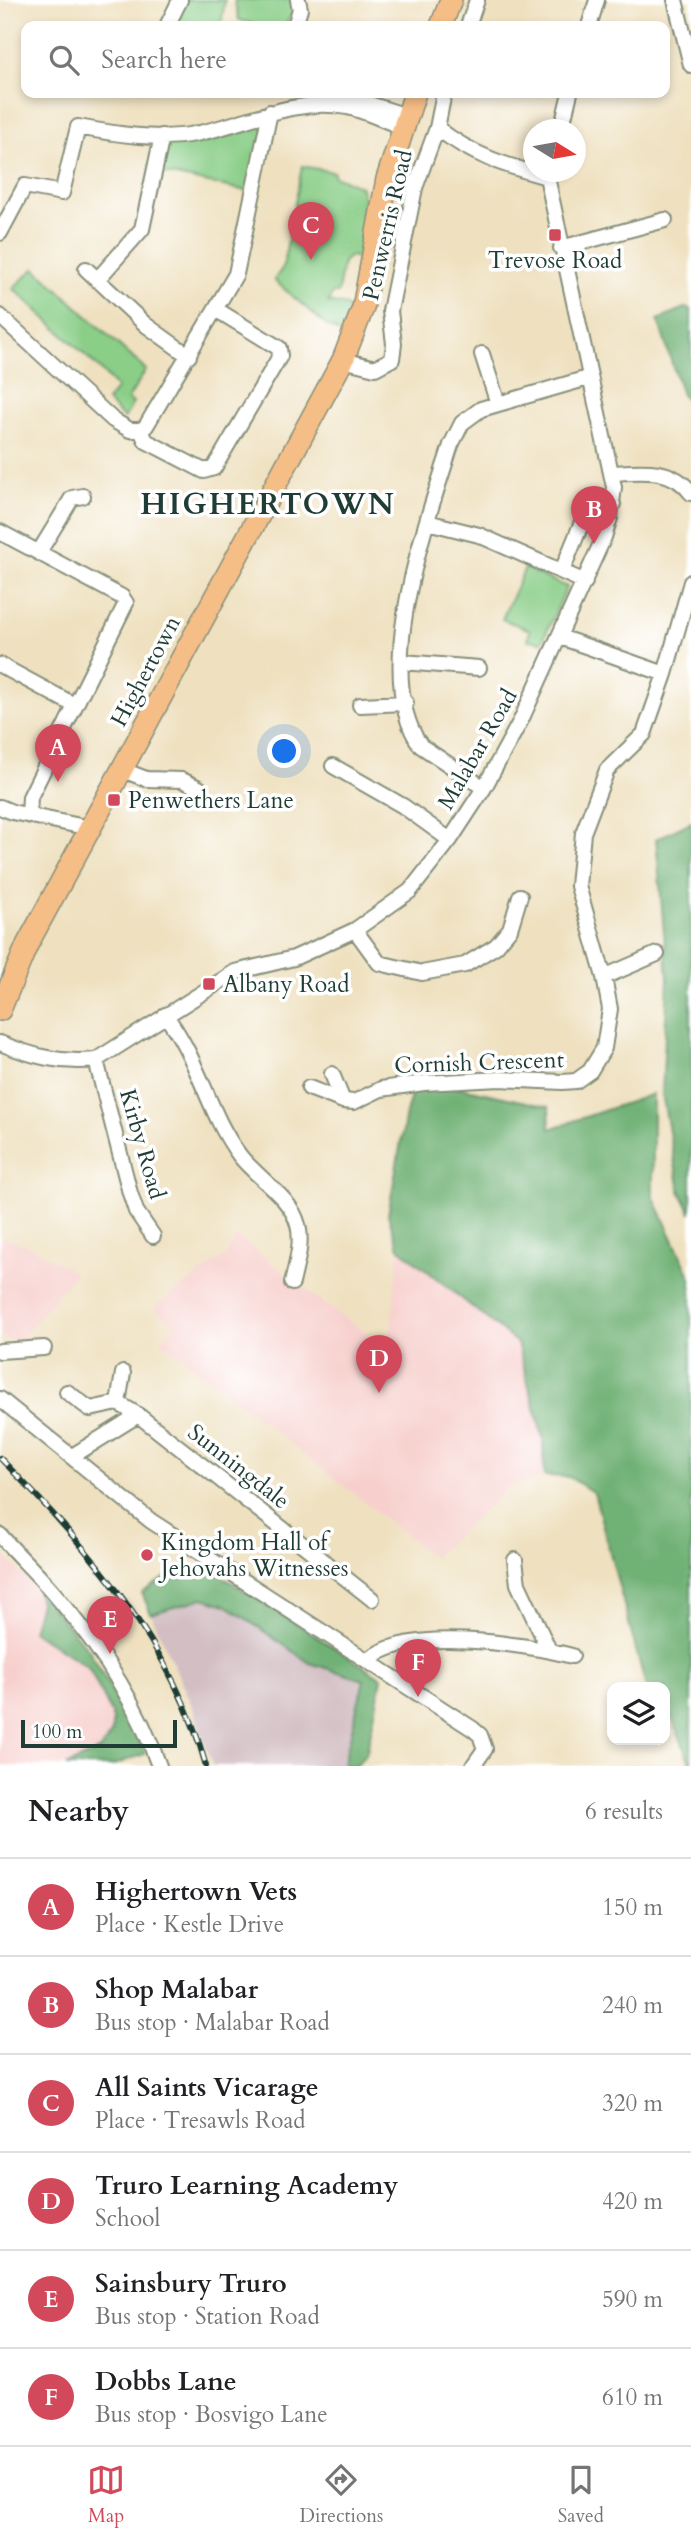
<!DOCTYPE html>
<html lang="en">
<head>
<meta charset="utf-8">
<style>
  body { margin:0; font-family:Cardo,serif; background:#f2f2f2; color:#202124 }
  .controls { position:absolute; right:21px; bottom:21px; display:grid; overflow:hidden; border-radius:14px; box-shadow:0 4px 10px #0003 }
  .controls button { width:63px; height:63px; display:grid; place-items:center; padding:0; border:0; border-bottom:2px solid #e0e0e0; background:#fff; color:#202124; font:35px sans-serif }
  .compass { position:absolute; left:523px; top:119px; width:63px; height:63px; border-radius:50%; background:#fff; box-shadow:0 4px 10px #0003; rotate:101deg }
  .scale { position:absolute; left:21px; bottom:18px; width:156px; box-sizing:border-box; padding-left:7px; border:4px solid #1f3d34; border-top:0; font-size:19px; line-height:24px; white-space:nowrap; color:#1f3d34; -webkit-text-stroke:5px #fff; paint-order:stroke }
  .you { position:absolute; left:285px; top:752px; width:24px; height:24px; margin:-18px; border:5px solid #fff; border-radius:50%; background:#1a73e8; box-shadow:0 0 0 10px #1a73e833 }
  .badge { display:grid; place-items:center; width:46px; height:46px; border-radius:50%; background:#d1495b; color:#fff; font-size:23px; font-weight:700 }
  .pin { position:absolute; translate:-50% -58px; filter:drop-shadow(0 2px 4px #0008) }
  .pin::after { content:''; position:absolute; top:37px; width:24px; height:21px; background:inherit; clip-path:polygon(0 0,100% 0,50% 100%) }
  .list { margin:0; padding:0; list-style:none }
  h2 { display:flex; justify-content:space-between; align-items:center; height:91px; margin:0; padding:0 28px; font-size:30px }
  h2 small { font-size:23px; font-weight:400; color:#757577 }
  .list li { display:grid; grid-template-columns:46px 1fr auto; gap:21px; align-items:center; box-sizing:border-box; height:98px; padding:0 28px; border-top:2px solid #e0e0e0 }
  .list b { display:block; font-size:26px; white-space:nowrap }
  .list p { margin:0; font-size:23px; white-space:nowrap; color:#757577 }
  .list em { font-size:23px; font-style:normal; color:#757577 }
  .icon { flex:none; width:38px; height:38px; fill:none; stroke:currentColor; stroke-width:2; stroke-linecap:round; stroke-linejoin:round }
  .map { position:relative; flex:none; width:691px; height:1766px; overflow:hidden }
  .search { position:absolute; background:#fff; box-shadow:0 4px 10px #0003; left:21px; right:21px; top:21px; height:77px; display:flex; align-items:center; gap:18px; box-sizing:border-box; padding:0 24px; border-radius:14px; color:#757577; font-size:26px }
  .sheet { height:679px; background:#fff }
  nav { display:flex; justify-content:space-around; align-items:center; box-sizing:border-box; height:98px; border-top:2px solid #e0e0e0; background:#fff; font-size:19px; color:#757577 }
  nav a { display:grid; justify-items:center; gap:4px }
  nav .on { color:#d1495b }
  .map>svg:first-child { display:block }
  .built { fill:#f7d0cd }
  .industrial { fill:#d2bec3 }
  .green { fill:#8ace88; stroke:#54865e; stroke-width:2 }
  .forest { fill:#6fb174; stroke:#477754; stroke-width:2 }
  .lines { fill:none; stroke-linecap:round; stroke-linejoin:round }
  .minor-casing { stroke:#878f7a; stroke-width:18 }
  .highway-casing { stroke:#878f7a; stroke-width:24 }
  .minor { stroke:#fff; stroke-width:14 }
  .highway { stroke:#f6be87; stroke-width:21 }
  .rail-casing { stroke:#1f3d34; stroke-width:6 }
  .rail { stroke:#fff; stroke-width:3.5; stroke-dasharray:10; stroke-linecap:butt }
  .poi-dot { fill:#d1495b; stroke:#fff; stroke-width:2.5 }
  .labels { text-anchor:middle; stroke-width:7; stroke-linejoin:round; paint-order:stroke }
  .street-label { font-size:23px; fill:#1f3d34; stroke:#fff }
  .poi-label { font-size:23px; fill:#1f3d34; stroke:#fff; text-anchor:start }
  .district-label { font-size:30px; font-weight:bold; letter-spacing:2px; fill:#1f3d34; stroke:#fff }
</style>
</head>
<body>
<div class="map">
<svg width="691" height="1766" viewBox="0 0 691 1766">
  <rect width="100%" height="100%" fill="#fff"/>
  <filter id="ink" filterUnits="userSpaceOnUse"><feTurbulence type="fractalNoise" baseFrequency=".0143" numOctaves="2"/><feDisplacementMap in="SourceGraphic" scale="14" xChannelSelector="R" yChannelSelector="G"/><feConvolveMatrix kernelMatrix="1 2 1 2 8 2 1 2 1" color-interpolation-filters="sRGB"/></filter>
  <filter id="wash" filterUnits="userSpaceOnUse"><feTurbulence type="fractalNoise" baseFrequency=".00686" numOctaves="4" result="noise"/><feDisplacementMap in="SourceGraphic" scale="28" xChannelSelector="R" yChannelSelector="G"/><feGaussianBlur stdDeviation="1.57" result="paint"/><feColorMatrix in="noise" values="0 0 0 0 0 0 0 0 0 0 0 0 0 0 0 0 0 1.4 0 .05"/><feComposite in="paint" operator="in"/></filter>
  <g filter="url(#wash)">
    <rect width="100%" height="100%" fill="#efe1c0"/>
    <path class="built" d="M237,1236l88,68 64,44 10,-100 118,94 26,96 1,38 -37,13 -74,68 -272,-216 13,-15 -20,-19 71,-51z
      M0,1237l32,10 43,26 -58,71 -17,-8z
      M0,1549l37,41 3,13 -8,28 56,36 24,47v18l-12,18 -34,16h-66z"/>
    <path class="industrial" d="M203,1598l23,7 84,58 55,17 -22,86h-130l-20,-58 -42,-94z"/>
    <path class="green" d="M183,0h42l-4,25 -47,1z
      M234,0h58l1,13 -9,13h-21l-24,-6z
      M261,123l4,3 -13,66 -95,-20 11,-29z
      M302,166l32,6v4l26,10c8,15 -1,31 7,46l-6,10 6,5 -5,12 -12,-3 -7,6 -5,31h-5l-5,9 19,4 4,13 -7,16 -17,-9 -53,-46 9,-13z
      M35,268l111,102 -18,29 5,4 -9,16 -17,-18 10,-13 -18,-20 -86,-80z
      M525,568l42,19 -25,55 -14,-2 2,-10 -28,-11z"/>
    <path class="forest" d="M684,308l7,1v95l-9,-9 -24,-75z
      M691,822v391l-11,-22 -18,-97 6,-115 -12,-140z
      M416,1078l133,29 1,22 103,-35v102l38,82v488l-21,-53 -5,1v-27h-19l-52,-194 -25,-16 -25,-1 -1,-38 -26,-95 -118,-95 -11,-33 18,-102z
      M209,1568l173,110 -15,73 -11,15h-13l21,-86 -54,-17 -84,-58 -23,-7 -52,16 -9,-21c18,-12 35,-28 59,-18z
      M37,1590l52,60 38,65 18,39 -34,12h-45l34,-16 12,-18v-18l-24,-47 -56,-36 8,-28z"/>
  </g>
  <g filter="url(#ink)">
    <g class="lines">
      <defs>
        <path id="minor" d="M675,0l16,65
          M167,26l13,-26
          M295,26l5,-17 -2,-9
          M468,26l9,-26
          M589,26l8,-26
          M329,102l18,-5 60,19
          M437,128c36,28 67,37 110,49
          M561,130l9,-37
          M0,233l25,-47 37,7 16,-66c37,7 80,14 117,7 51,-10 98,-37 152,-27 19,4 38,14 56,20
          M561,248l104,-28
          M86,269l60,56 43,31
          M97,280l45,-51 20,-93
          M0,316l113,104 17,10h11l5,-4 90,-152 34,-162
          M482,354l16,50
          M343,360l32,8 17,-9 2,-15 -4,-33 25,-123 22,-60 7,-35
          M141,430l5,11 58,30 10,-3 66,-112 -1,-8 -62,-38
          M613,473c28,-2 60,-6 78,20
          M427,522l52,13 106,47
          M0,532l122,65 4,6 -96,194 -1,18
          M39,552l33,-54 11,-2
          M562,571l29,-71 22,4
          M560,637l105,37
          M402,662l77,6
          M0,665l74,40
          M360,705l46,-2
          M333,766l70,40 47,34
          M123,770l23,9 36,1 17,8
          M484,788l-63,-42c-51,-71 6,-225 30,-301l11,-22 19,-14 107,-31
          M0,807l12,5 78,16
          M355,930l24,33 43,10 43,-8 31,-19 14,-17 10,-33
          M604,977l53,-23
          M165,1015c34,43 42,97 75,141 17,22 51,41 58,69 5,18 -2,40 -6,58
          M0,1043c32,13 61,21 96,17l139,-88 59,-14 61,-28 55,-39 40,-51 34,-52 37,-68 83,-183 6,-19 4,-31 -67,-310
          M96,1060l34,133 6,18 17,25
          M332,1074l11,27
          M309,1088l34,13 11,1 27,-13 43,-6 76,-4 62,3 14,-1 14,-10 14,-23 6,-39 -6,-32 -26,-91 5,-53 24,-63 37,-36 21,-60 26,-92
          M0,1351l44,-3
          M67,1392l23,17 28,-6 20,12
          M0,1399l151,122 322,208 7,6 5,14 -12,17
          M118,1403l5,-30
          M74,1455l64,-40 234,184
          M0,1535c20,23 43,44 62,68 41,48 76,103 97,163
          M515,1560l3,24 31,66
          M367,1661c38,-36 158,-17 205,-5"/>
        <path id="highway" d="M441,26l10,-26
          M0,1010l27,-65 316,-585 20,-52 24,-129 28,-86"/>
      </defs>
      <use href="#minor" class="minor-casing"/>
      <use href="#highway" class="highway-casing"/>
      <use href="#minor" class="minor"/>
      <use href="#highway" class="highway"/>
      <defs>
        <path id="rail" d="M0,1458c87,88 173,186 206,308"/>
      </defs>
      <use href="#rail" class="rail-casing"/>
      <use href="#rail" class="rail"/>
    </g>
  </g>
  <g class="poi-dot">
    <rect x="548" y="228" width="14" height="14" rx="3.5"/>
    <rect x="107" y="793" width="14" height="14" rx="3.5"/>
    <rect x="202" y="977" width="14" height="14" rx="3.5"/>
    <circle cx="147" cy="1555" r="7"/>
  </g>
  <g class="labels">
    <g class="street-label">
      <text transform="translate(387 225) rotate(-77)" y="8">Penwerris Road</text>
      <text transform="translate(145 671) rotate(-62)" y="8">Highertown</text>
      <text transform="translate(477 749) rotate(-60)" y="8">Malabar Road</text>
      <text transform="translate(479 1062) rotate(-2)" y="8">Cornish Crescent</text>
      <text transform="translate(143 1144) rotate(74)" y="8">Kirby Road</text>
      <text transform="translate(239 1466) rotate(38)" y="8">Sunningdale</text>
    </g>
    <g class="poi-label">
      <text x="555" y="268" text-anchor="middle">Trevose Road</text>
      <text x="128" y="808">Penwethers Lane</text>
      <text x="223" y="992">Albany Road</text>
      <text x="161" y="1550">Kingdom Hall of<tspan x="161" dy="26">Jehovahs Witnesses</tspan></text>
    </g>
    <g class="district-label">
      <text x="268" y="514">HIGHERTOWN</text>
    </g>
  </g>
</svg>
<div class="controls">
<button><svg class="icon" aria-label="layers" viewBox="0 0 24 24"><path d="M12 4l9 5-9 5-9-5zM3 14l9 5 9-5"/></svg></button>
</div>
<svg class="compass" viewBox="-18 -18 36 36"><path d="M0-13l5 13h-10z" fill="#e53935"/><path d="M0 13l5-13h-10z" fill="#757577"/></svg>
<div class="scale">100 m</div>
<div class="you"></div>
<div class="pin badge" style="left:58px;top:782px">A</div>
<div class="pin badge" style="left:594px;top:544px">B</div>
<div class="pin badge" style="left:311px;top:260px">C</div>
<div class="pin badge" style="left:379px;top:1393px">D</div>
<div class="pin badge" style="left:110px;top:1654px">E</div>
<div class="pin badge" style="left:418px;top:1697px">F</div>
<div class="search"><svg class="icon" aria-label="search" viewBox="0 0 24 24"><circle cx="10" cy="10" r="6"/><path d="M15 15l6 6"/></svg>Search here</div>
</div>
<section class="sheet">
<h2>Nearby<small>6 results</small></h2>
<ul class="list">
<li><span class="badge">A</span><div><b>Highertown Vets</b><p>Place · Kestle Drive</p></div><em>150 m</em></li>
<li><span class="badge">B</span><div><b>Shop Malabar</b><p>Bus stop · Malabar Road</p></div><em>240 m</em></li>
<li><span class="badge">C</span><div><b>All Saints Vicarage</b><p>Place · Tresawls Road</p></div><em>320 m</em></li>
<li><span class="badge">D</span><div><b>Truro Learning Academy</b><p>School</p></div><em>420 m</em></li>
<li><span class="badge">E</span><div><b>Sainsbury Truro</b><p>Bus stop · Station Road</p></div><em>590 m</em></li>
<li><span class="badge">F</span><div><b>Dobbs Lane</b><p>Bus stop · Bosvigo Lane</p></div><em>610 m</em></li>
</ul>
</section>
<nav>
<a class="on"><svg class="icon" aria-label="map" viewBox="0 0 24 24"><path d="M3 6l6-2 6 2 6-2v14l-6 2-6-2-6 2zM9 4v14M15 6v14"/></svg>Map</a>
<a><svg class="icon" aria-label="directions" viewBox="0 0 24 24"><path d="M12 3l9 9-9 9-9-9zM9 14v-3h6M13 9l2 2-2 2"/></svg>Directions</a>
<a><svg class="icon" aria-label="saved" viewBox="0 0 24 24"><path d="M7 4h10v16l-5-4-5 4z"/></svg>Saved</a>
</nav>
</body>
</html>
